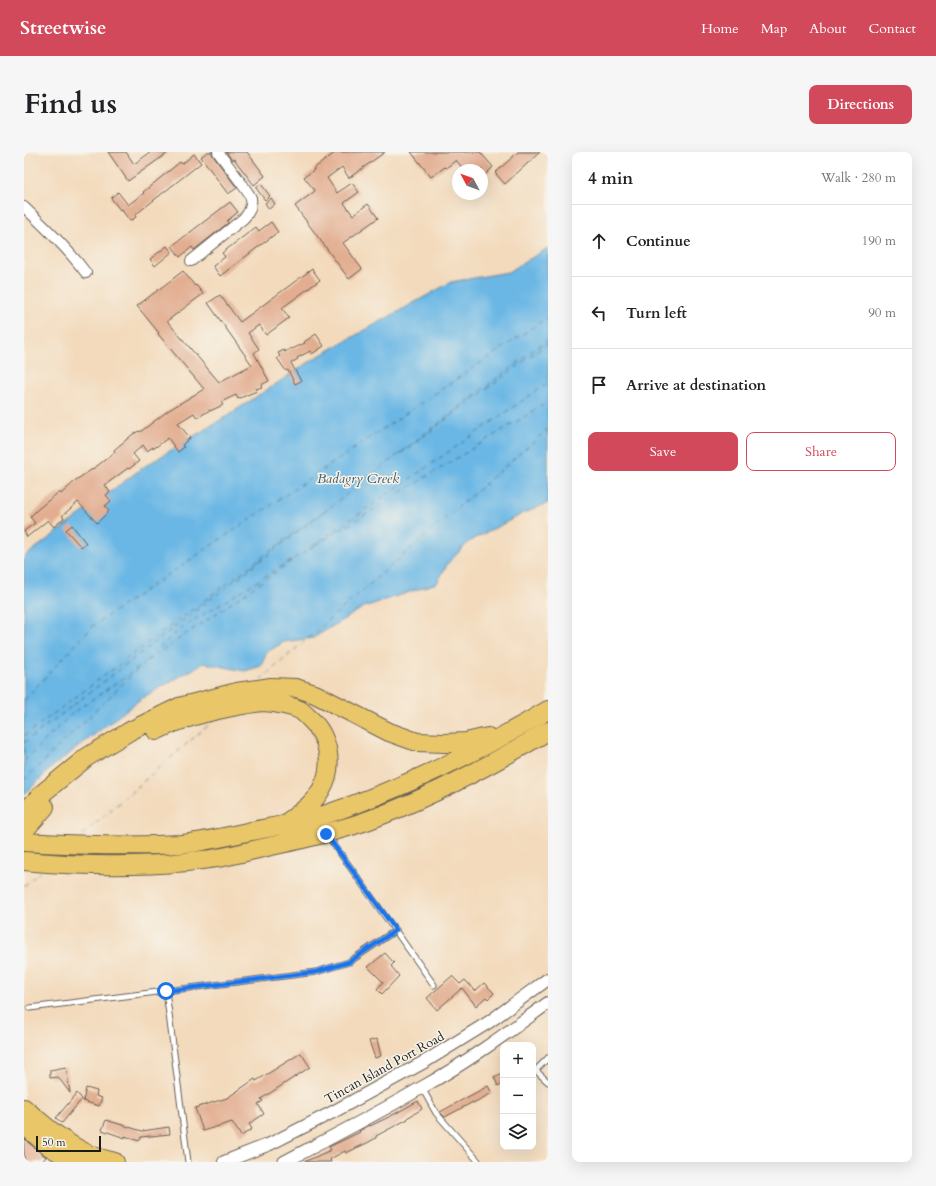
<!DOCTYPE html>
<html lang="en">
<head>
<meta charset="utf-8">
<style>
  body { margin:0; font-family:Cardo,serif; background:#f6f6f6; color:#202124 }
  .controls { position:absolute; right:12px; bottom:12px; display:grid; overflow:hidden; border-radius:8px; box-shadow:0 4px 16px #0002 }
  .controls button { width:36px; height:36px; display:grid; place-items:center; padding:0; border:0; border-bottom:1px solid #e0e0e0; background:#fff; color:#202124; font:20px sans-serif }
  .compass { position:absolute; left:428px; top:12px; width:36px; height:36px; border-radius:50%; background:#fff; box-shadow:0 4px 16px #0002; rotate:311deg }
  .scale { position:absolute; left:12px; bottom:10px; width:65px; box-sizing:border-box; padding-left:4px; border:2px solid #1c1c1c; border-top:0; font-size:11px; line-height:14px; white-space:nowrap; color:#1c1c1c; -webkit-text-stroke:3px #f7f3e8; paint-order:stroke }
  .stop { position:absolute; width:12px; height:12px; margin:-9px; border:3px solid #1a73e8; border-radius:50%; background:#fff }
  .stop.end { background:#1a73e8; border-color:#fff; box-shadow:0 1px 4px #0008 }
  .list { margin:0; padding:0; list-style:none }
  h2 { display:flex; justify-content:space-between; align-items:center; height:52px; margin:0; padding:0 16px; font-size:17px }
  h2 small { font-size:13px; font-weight:400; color:#757577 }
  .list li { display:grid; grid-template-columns:26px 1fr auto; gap:12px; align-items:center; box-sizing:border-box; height:72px; padding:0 16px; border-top:1px solid #e0e0e0 }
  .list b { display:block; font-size:15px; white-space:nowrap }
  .list em { font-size:13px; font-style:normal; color:#757577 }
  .actions { display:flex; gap:8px; padding:12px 16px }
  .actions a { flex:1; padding:9px 0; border:1px solid #d1495b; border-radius:8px; text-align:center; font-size:14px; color:#d1495b }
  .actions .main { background:#d1495b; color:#fff }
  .icon { flex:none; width:22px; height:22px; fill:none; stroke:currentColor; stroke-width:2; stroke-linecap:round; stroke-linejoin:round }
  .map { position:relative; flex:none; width:524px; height:1010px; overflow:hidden; border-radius:8px }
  header { display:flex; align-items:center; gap:24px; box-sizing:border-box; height:56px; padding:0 20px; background:#d1495b; color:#fff }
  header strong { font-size:19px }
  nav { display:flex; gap:22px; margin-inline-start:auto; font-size:14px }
  .intro { display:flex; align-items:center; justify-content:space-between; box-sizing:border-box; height:96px; padding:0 24px }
  h1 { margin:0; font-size:28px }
  .button { padding:10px 18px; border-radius:8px; background:#d1495b; color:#fff; font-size:14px; font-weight:700 }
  main { display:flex; gap:24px; padding:0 24px }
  aside { flex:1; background:#fff; border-radius:8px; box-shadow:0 4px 16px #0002 }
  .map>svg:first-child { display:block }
  .water { fill:#6bb7e5; stroke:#446a80 }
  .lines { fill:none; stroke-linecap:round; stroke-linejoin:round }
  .ferry { stroke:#3c5a6c; stroke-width:1; stroke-dasharray:5 4; stroke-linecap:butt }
  .building { fill:#e2ad90 }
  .service-casing { stroke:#675e54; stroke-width:7 }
  .minor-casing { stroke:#675e54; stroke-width:12 }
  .tertiary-casing { stroke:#675e54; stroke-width:14 }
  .motorway-casing { stroke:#675e54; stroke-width:20 }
  .service { stroke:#fff; stroke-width:5 }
  .minor { stroke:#fff; stroke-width:10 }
  .tertiary { stroke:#fff; stroke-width:12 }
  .motorway { stroke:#e9c769; stroke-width:18 }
  .route { stroke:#1a73e8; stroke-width:5 }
  .labels { text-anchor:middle; stroke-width:3; stroke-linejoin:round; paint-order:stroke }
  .street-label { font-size:13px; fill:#1c1c1c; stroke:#f7f3e8 }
  .water-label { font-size:14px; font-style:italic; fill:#3c5a6c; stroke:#f7f3e8 }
</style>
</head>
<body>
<header>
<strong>Streetwise</strong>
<nav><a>Home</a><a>Map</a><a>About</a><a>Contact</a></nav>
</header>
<div class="intro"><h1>Find us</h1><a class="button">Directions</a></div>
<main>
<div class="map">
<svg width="524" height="1010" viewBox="0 0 524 1010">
  <rect width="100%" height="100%" fill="#f7f3e8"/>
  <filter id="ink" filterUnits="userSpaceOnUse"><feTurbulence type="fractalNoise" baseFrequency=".025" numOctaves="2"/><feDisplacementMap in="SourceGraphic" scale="8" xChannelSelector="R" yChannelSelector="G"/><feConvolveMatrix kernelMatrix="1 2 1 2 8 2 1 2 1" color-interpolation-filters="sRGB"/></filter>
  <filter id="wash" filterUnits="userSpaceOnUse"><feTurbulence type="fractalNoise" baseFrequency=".012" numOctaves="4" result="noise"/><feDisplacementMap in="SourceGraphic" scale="16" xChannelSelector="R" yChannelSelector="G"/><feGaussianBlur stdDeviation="0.9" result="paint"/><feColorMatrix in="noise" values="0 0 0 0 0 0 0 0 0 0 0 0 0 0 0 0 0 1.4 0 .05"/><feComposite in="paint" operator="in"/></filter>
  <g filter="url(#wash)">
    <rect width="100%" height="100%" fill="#f3dabc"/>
    <path class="water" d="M524,96v255l-26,11 -52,27 -22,22 -11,20 -73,24 -51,31 -29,4 -17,10 -6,14 -16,5 -41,-8 -62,35 -90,69 -28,28v-238l118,-89 88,-54 87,-57 134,-75 57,-10z"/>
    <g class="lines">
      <path class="ferry" d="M376,302l148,-111
        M289,394l235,-163
        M123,509l145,-100
        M236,528l288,-251
        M0,548l70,-75 454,-308
        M0,584l301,-226
        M0,591l524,-404
        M0,609l50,-49 67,-46
        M0,628l154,-150 370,-228
        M58,683l131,-114
        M0,734l16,-14"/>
    </g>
    <g id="blocks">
      <path class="building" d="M84,0h18l8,12 17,-12h18l-41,29z
        M183,0h5l1,4 24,32 -9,6 -27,-37z
        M202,0h21l18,24 -11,9 -20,-26 -2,1z
        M312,0h49l-36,26 -7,-11 -15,11 10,15 15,-10 7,9 -15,11 9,12 15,-11 10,14 -35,25 19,26 -13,10 -54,-73 20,-15 -11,-14 10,-7 -1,-1z
        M387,0h69l13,15 -11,11v-8h-18l-8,-10 -10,8 -1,-1 -14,10z
        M494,0h22l-35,32 -10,-11z
        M170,2l7,9 -66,52 1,2 -6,4 -9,-12 -1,1 -9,-12 7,-6 10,13 16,-12 -1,-1 37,-30 2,2z
        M237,32l9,12 -5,4 -9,-12z
        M247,46l4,6 -6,5 -4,-6z
        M206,50l8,10 -11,9 1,2 -34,27 -2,-3 -12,10 -8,-11z
        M247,70l7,10 -58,44 -7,-10 12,-9 -3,-4 34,-26 3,4z
        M143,94l5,6 -17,14 -5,-7z
        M288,117l8,11 -38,28 7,10 -23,17 -7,-10 -11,8 11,16 -5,4 15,28 -8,4 1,2 -6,2 1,2 -10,4 -9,4 -2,-4 -15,7 2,3 -13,6v-1l-13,8 -3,-5 -16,10 12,15 -8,7 2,2 -6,5 -10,-14 -15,11v-2l-6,4 -4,-6 -10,9 6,7 -10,8 -1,-1 -23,17 5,7 -4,3 5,6 -6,5 4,5 -12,12 -19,-21 -16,14 2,2 -10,9 -6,-7 -21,17 -3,-6 11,-8 -5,-6 8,-8 21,-17 2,2 15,-14 21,-14 18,-14 -1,-2 19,-16 6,-3 1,1 29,-22 35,-21 -46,-55 1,-1 -22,-27 46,-35 12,15 1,-1 7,9 -36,27 52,61 33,-17 -44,-62 12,-8 20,27z
        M292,182l8,12 -12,8 -2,-3 -13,7 1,1 -7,4 10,18 -6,3 -7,-14 -2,1 -9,-13 3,-2 -2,-3 6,-3 1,2 6,-4 1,1 13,-6 -1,-1z
        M48,373l14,18 -5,4 -15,-17z
        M361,801l9,10 -3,3 8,10 -17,18 -5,-5 6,-7 -15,-15z
        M428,824l8,8 5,-4 10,11 9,-8 10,10 -6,6 -2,-2 -10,9 -14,-18 -25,22 -10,-12z
        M353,887l4,17 -6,2 -6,-17z
        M277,901l9,14 -49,32 2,2 -5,3 6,10 -15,10 3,5 -11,7 -9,-14 -29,9 -8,-23 32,-10 28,-19 1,2z
        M42,915l4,26 -12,-16 -8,1v-8z
        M479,921v10l-5,3 -4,-9z
        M464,934l4,7 -19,10v-1l-28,15 -5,-5z
        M62,936l11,3 -1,5 6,2 -3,8 -16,-5z
        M53,941l5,6 -20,24 -6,-5z
        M394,949l4,8 -15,9 1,1 -32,17v2l-9,5 -21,10 -1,-2 -15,8 1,3h-27l27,-12 -2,-3 31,-15 -1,-1 11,-6v1l21,-10z
        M82,968l36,11 27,-4 1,7 -29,3 -2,4 -14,-5v2l-23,-8z
        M0,987l22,18 -4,5h-18z"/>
    </g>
  </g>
  <g filter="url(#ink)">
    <use href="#blocks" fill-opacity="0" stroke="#675e54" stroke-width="1"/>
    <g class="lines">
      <defs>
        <path id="service" d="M304,684l106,149
          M142,839l22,171
          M6,856l286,-36 33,-10 47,-32
          M509,916l15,14
          M512,918l12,-12
          M398,936l14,25 43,49"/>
        <path id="minor" d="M0,55c22,21 44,42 62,66
          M167,109l53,-43c5,-5 8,-12 7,-20 -2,-6 -28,-39 -33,-46"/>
        <path id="tertiary" d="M200,1010l46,-18 63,-32 93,-51 63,-39 59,-43
          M260,1010c46,-24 93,-48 137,-74 45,-25 86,-55 127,-85"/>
        <path id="motorway" d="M132,579c25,-13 59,-21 87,-26 7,-1 15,-3 21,-3 12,1 25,3 36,8 3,2 6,5 9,8 20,18 26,48 12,72 -8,14 -19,21 -32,31
          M0,661l20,-21 43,-35 43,-26 49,-24 58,-15 34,-5 25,1 19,6 74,38 28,10 27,1 22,-1 22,-5
          M0,679l21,-24
          M0,690c52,3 105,5 157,2 22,-2 44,-7 66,-12 24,-5 50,-9 74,-16 79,-26 155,-63 227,-106
          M0,709c54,5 109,6 163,1 10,-2 20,-2 30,-4 20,-3 39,-9 59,-13 32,-7 63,-14 93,-25 63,-23 122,-55 179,-89
          M0,956c20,17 40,35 64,46 8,3 18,6 27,8
          M0,973l24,21 28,16"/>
      </defs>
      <use href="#service" class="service-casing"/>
      <use href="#minor" class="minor-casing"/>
      <use href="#tertiary" class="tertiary-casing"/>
      <use href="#motorway" class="motorway-casing"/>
      <use href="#service" class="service"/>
      <use href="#minor" class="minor"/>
      <use href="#tertiary" class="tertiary"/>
      <use href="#motorway" class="motorway"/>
    </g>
  </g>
  <g class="lines" filter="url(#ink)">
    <path class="route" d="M142,839l150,-19 33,-10 47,-32 -70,-96"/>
  </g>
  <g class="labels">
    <g class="street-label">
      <text transform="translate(360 915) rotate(-29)" y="5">Tincan Island Port Road</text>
    </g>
    <g class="water-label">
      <text x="334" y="331">Badagry Creek</text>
    </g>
  </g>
</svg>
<div class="controls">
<button>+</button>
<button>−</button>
<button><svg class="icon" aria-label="layers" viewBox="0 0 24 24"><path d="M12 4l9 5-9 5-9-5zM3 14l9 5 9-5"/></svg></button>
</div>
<svg class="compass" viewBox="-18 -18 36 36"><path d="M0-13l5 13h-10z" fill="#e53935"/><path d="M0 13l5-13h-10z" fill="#757577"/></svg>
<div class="scale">50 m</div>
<div class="stop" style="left:142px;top:839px"></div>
<div class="stop end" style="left:302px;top:682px"></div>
</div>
<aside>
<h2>4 min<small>Walk · 280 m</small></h2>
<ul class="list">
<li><svg class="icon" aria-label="ahead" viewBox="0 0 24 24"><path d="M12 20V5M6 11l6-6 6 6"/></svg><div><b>Continue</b></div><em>190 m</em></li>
<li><svg class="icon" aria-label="left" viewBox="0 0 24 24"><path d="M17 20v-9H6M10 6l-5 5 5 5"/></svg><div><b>Turn left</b></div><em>90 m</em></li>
<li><svg class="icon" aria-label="arrive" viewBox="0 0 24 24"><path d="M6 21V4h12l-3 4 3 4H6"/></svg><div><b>Arrive at destination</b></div></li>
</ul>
<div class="actions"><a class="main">Save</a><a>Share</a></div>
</aside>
</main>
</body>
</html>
